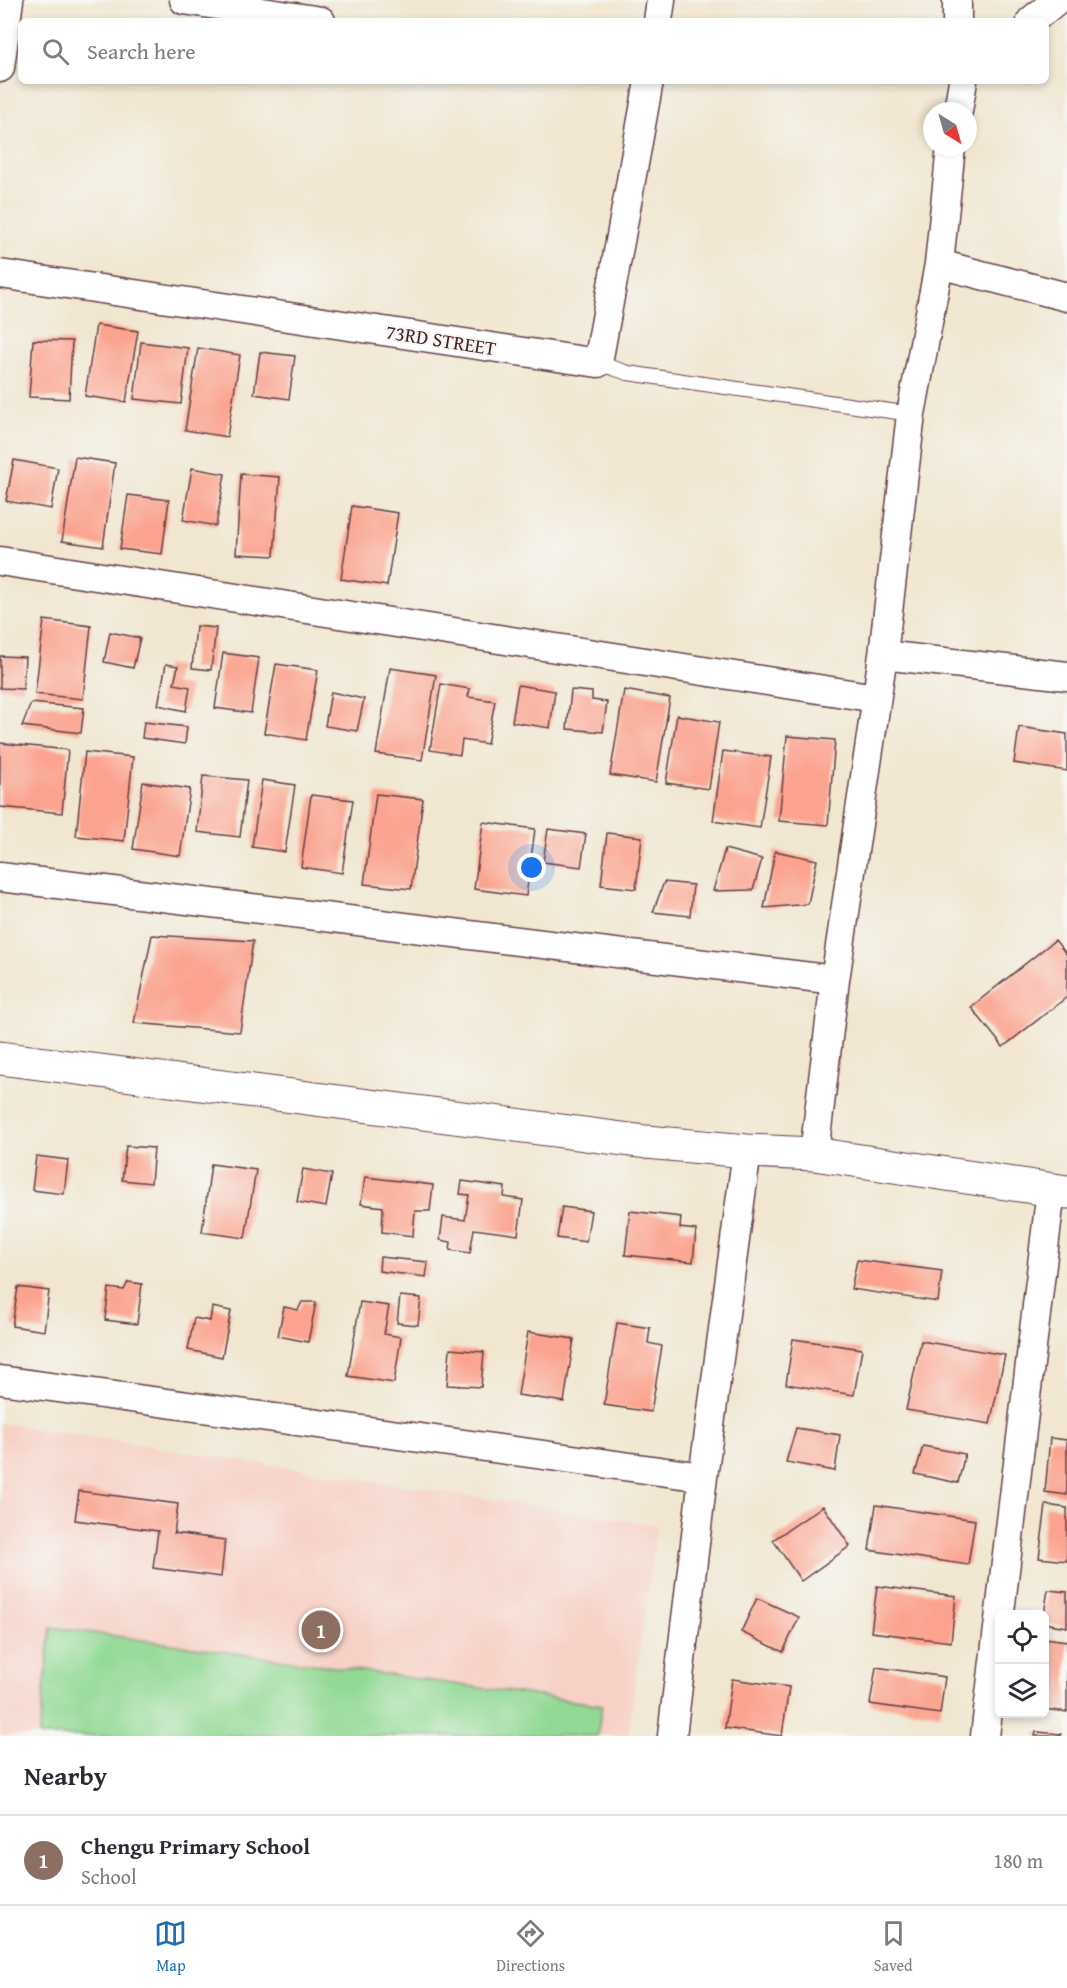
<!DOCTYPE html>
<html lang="en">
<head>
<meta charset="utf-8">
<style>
  body { margin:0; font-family:"Gentium Book Plus",serif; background:#f2f2f3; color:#2b2b33 }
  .controls { position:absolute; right:18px; bottom:18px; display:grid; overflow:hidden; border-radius:9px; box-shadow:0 3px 9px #0003 }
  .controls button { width:54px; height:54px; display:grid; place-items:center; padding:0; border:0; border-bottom:2px solid #e1e1e2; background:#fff; color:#2b2b33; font:30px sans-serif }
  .compass { position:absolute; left:923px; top:102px; width:54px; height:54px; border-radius:50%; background:#fff; box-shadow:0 3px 9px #0003; rotate:143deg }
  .you { position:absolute; left:532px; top:868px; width:21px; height:21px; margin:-15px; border:4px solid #fff; border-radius:50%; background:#1a73e8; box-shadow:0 0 0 9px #1a73e833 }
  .badge { display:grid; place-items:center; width:39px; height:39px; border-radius:50%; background:#1f6fb2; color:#fff; font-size:20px; font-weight:700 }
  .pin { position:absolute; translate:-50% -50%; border:3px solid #fff; box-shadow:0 2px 6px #0006 }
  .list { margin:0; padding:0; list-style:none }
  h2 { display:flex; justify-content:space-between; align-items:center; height:78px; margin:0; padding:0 24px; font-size:26px }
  h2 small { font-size:20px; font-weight:400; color:#7c7c81 }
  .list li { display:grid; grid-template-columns:39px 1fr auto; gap:18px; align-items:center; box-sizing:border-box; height:90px; padding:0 24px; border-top:2px solid #e1e1e2 }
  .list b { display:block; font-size:22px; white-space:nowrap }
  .list p { margin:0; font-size:20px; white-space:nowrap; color:#7c7c81 }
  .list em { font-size:20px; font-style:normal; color:#7c7c81 }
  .icon { flex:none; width:33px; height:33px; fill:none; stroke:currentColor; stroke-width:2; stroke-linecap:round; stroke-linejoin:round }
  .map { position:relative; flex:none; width:1067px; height:1736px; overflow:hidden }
  .search { position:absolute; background:#fff; box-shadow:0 3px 9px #0003; left:18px; right:18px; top:18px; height:66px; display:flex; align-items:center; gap:15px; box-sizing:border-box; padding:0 21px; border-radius:9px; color:#7c7c81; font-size:22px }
  .sheet { height:168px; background:#fff }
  nav { display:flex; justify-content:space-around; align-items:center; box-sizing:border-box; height:84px; border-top:2px solid #e1e1e2; background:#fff; font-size:16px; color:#7c7c81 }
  nav a { display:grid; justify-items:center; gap:3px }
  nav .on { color:#1f6fb2 }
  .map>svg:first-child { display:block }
  .built { fill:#f7d1c6 }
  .green { fill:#91d994; stroke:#6e7c60; stroke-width:1.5 }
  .building { fill:#fba38e }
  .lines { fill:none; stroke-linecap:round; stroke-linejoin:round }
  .service-casing { stroke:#633d44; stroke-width:16 }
  .minor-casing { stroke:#633d44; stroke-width:31 }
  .tertiary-casing { stroke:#633d44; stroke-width:35 }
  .service { stroke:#fff; stroke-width:14 }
  .minor { stroke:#fff; stroke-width:28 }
  .tertiary { stroke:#fff; stroke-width:33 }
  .labels { text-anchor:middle; stroke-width:4.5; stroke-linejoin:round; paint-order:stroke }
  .street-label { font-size:20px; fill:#4a1f2b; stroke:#f6f6f2 }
</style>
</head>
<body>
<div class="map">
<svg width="1067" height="1736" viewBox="0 0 1067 1736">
  <rect width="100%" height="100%" fill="#f6f6f2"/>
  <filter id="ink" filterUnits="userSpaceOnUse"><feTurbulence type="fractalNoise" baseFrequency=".0167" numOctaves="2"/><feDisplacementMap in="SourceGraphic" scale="12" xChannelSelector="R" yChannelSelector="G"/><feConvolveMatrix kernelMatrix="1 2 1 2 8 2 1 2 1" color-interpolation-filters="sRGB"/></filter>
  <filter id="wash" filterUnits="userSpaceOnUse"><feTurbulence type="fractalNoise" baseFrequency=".008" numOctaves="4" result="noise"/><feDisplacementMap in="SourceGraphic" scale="24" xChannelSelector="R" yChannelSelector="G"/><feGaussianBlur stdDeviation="1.35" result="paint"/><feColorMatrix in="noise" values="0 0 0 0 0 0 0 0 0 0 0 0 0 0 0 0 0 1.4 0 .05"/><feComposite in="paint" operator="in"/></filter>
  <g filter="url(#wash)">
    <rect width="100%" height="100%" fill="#f1e6d0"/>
    <path class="built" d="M0,1423l657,102 -29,211h-628z"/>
    <path class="green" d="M51,1627l551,78 -5,31h-558z"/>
    <g id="blocks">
      <path class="building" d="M96,325l42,6 -12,71 -41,-6z
        M33,340l39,1 -3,58 -40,-2z
        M141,342l47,6 -7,56 -47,-5z
        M198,348l42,7 -13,82 -42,-7z
        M260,352l35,4 -6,43 -35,-5z
        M75,457l40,6 -12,84 -41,-6z
        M14,460l44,8 -7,41 -45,-8z
        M192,468l33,6 -9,52 -33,-6z
        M241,474l39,3 -6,79 -38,-2z
        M128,495l41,5 -7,54 -42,-5z
        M352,506l46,7 -11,73 -46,-7z
        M44,620l47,6 -8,73 -48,-5z
        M196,626l20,2 -5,42 -19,-2z
        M110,632l30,6 -7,30 -29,-6z
        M223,653l36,5 -8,55 -36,-5z
        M0,656l25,1 -2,32 -23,-1z
        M166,664l12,2 -4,18 16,3 -4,24 -28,-6z
        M276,664l42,6 -12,70 -42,-7z
        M390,668l46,7 -14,85 -46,-6z
        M441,684l29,5 -2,8 27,4 -8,43 -25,-4 -2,15 -30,-5z
        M518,685l37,6 -5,37 -38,-6z
        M571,690l21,2v8l15,2 -4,30 -36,-3z
        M624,690l46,8 -14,84 -46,-7z
        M331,692l33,7 -7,32 -32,-5z
        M31,703l53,5 -3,25 -59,-7z
        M677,715l42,7 -10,67 -43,-6z
        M144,722l43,5 -2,17 -43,-6z
        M1019,727l48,7v37l-53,-8z
        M787,736l48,4 -7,85 -49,-4z
        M0,743l68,7 -6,63 -62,-6z
        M723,751l48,6 -11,71 -47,-7z
        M85,752l48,5 -9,84 -48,-5z
        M203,776l44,4 -7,57 -43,-5z
        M262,780l33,5 -10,67 -33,-5z
        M143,782l47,7 -10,67 -47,-7z
        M376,794l47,5 -12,90 -47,-5z
        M311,795l42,5 -11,73 -41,-6z
        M483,822l52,7 -9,67 -52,-7z
        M548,829l38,5 -5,33 -38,-5z
        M607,833l35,4 -6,52 -35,-4z
        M725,849l37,10 -9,31 -40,1z
        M775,851l42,9 -9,44 -44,4z
        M664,882l29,3 -3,31 -37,-4z
        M152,935l101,6 -13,91 -106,-9z
        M1055,940l12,15v42l-64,50 -32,-40z
        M126,1146l28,2 -3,35 -29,-3z
        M36,1156l32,4 -4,34 -32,-4z
        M211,1164l45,6 -11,68 -43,-6z
        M303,1169l29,5 -6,33 -29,-5z
        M365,1177l68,8 -3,26h-15l-2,25 -31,-4 1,-25 -22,-3z
        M462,1181l43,6 -1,10 19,3 -5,35 -44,-6 -4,24 -20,-3 1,-8 -11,-2 3,-23 22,3 4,-25 -9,-1z
        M562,1207l29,4 -5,31 -29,-4z
        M630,1211l51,6 -1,11 16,2 -3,32 -68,-7z
        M380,1257l48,5 -2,15 -47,-6z
        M857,1260l85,11 -4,31 -87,-13z
        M128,1282l14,2 -5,40 -32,-4 4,-32 15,2z
        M18,1287l31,4 -5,40 -32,-5z
        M400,1296l21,2 -3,27 -21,-2z
        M302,1302h14l-8,40 -30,-6 6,-29 14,3z
        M360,1302l29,4 -5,28 17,3 -7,46 -46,-7z
        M212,1307l19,4 -9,46 -34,-7 6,-32 16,3z
        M617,1323l33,5 -2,15 14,3 -11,66 -47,-7z
        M528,1332l46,7 -10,63 -46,-7z
        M793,1339l69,10 -8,46 -68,-11z
        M921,1341l84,14 -15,69 -84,-14z
        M450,1349l34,3 -3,35 -34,-2z
        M796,1428l44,7 -5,36 -49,-9z
        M1050,1438l17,2v55l-22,-3z
        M923,1446l42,8 -7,29 -43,-9z
        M79,1491l99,13 -4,29 51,7 -4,37 -68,-9 5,-37 -83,-11z
        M876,1505l99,15 -7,45 -99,-15z
        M1046,1505l21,3v53l-28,-3z
        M823,1506l27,40 -49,35 -28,-41z
        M877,1586l79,10 -5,46 -80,-10z
        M1048,1590l19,2v35l-23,-4v-9z
        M757,1598l42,19 -16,35 -42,-20z
        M1044,1638l23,3v71l-23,-3z
        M876,1667l69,10 -5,37 -70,-10z
        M732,1679l57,8 -7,49 -57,-8z
        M1036,1732l25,2v2h-26z"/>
    </g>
  </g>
  <g filter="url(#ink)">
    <use href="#blocks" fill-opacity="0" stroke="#633d44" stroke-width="1.5"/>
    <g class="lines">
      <defs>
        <path id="service" d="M598,363l30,10 283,41"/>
        <path id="minor" d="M184,0l137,21
          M957,0v21
          M658,21l3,-21
          M1031,21l26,-21
          M0,68l9,-68
          M958,111l5,-30
          M939,264l128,33
          M0,274l598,89 51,-282
          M0,561l876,137
          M883,655l184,21
          M0,877l835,103
          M814,1154l21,-174 48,-325 28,-241 28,-150 12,-117
          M0,1380l703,97
          M672,1736l31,-259 44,-326
          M985,1736l66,-546"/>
        <path id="tertiary" d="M0,1058l646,84 101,9 67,3 253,38"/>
      </defs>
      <use href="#service" class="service-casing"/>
      <use href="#minor" class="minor-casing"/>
      <use href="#tertiary" class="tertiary-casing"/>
      <use href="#service" class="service"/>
      <use href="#minor" class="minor"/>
      <use href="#tertiary" class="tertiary"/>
    </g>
  </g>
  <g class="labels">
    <g class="street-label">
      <text transform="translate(441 340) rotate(9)" y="7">73RD STREET</text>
    </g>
  </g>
</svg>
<div class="controls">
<button><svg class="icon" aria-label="locate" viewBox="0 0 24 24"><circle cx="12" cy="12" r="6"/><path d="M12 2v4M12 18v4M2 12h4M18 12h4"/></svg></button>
<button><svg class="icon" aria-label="layers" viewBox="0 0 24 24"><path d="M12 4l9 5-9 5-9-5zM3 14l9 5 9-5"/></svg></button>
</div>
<svg class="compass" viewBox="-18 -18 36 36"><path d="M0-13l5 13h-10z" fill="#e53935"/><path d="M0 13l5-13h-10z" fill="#7c7c81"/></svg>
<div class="you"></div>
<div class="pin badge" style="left:321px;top:1630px;background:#8d6e63">1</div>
<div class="search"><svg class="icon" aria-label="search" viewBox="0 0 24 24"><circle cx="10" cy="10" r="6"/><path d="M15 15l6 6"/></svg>Search here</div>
</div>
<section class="sheet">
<h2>Nearby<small></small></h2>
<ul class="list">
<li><span class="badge" style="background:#8d6e63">1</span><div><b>Chengu Primary School</b><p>School</p></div><em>180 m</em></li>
</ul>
</section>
<nav>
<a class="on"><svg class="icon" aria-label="map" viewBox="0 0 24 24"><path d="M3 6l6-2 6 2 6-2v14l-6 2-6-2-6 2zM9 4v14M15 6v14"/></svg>Map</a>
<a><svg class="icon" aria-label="directions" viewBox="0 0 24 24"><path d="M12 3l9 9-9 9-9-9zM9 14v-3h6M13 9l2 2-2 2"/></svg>Directions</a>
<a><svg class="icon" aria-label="saved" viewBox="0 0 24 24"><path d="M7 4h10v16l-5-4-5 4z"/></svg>Saved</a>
</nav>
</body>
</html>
